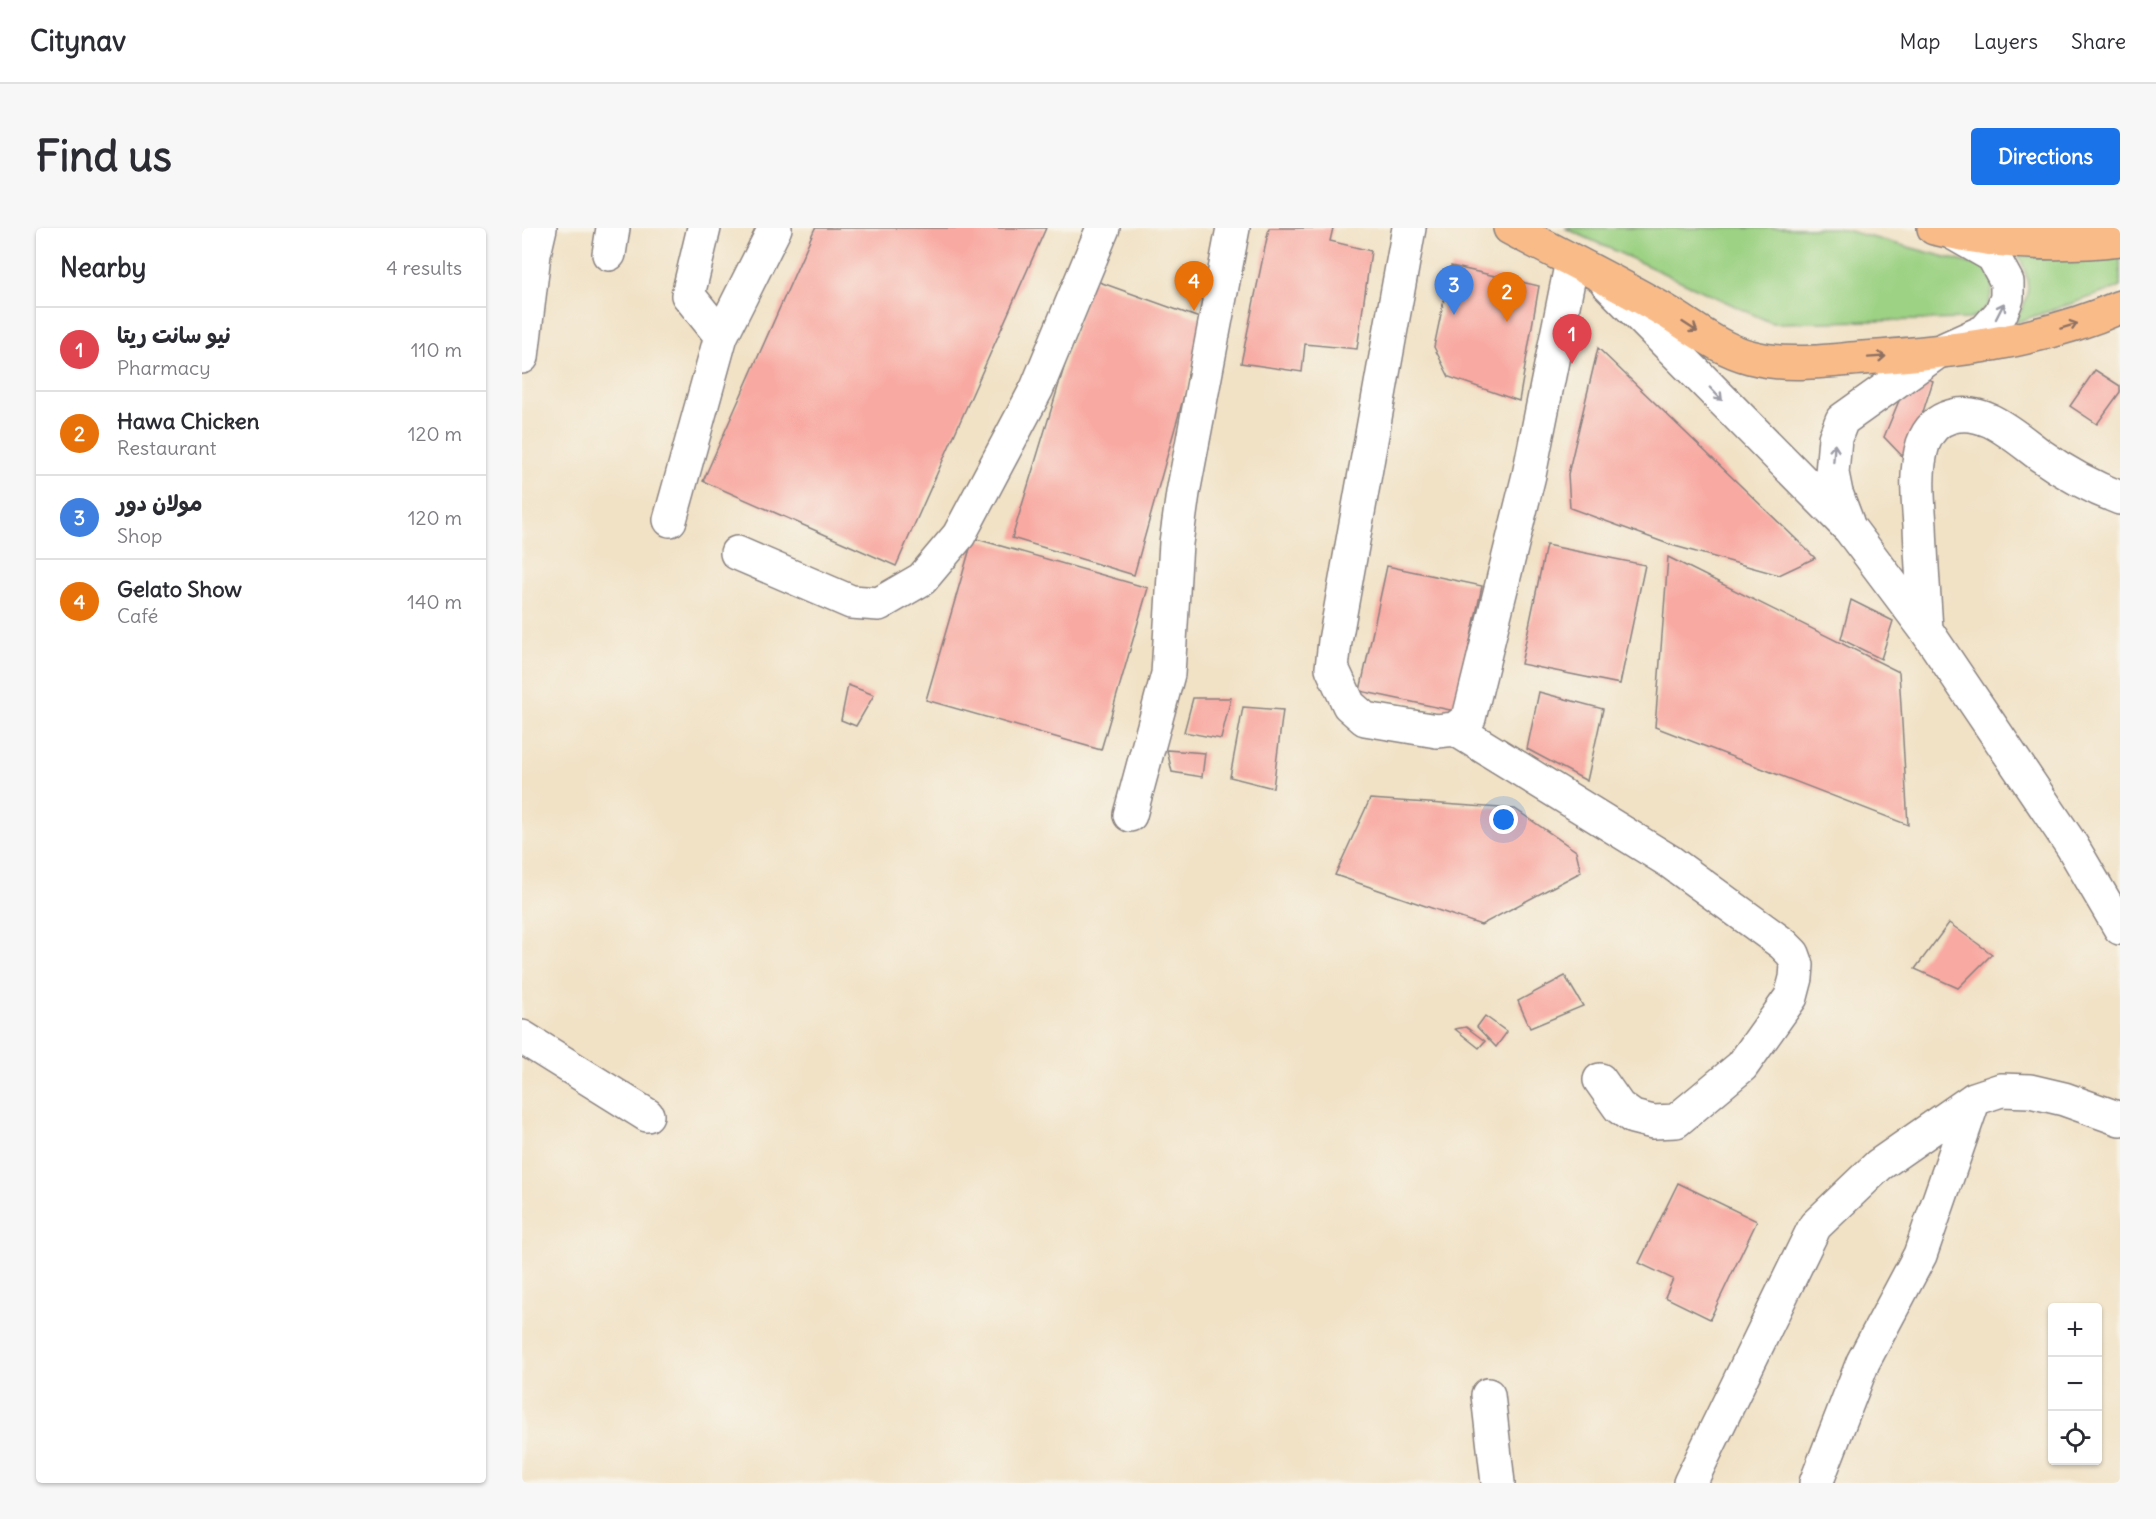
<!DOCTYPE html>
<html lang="en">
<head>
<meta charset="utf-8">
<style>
  body { margin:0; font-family:Delius,"Playpen Sans Arabic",sans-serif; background:#f7f7f7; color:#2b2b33 }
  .controls { position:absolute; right:18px; bottom:18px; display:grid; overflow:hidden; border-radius:6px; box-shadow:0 2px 4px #0004 }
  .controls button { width:54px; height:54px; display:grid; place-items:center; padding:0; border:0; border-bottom:2px solid #e1e1e2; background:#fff; color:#2b2b33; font:30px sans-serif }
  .you { position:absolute; left:982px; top:592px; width:21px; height:21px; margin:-15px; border:4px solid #fff; border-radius:50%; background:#1a73e8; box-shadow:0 0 0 9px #1a73e833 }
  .badge { display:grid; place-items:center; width:39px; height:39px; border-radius:50%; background:#1a73e8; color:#fff; font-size:20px; font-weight:700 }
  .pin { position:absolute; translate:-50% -50px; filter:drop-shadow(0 2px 3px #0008) }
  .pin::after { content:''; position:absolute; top:32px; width:21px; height:18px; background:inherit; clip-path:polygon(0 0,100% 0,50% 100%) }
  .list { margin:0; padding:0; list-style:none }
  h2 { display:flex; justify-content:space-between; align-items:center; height:78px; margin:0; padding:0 24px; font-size:26px }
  h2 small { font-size:20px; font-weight:400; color:#7c7c81 }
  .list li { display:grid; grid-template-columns:39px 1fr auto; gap:18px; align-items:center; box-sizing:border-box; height:84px; padding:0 24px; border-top:2px solid #e1e1e2 }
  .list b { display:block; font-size:22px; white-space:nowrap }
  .list p { margin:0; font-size:20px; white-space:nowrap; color:#7c7c81 }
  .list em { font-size:20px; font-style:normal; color:#7c7c81 }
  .icon { flex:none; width:33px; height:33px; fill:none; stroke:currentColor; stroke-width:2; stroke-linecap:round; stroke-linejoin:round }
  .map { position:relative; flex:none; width:1598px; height:1255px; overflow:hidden; border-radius:6px }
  header { display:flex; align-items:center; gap:36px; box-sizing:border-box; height:84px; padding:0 30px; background:#fff; border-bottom:2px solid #e1e1e2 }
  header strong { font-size:28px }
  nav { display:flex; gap:33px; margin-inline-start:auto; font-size:21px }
  .intro { display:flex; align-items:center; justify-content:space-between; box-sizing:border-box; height:144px; padding:0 36px }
  h1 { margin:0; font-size:42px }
  .button { padding:15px 27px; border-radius:6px; background:#1a73e8; color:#fff; font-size:21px; font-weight:700 }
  main { display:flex; gap:36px; padding:0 36px }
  aside { flex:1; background:#fff; border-radius:6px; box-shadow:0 2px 4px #0004 }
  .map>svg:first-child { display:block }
  .green { fill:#9dd284; stroke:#607a60; stroke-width:1.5 }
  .building { fill:#f8a9a1 }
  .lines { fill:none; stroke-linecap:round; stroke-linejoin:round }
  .minor-casing { stroke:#8a8280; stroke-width:36 }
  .highway-casing { stroke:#8a8280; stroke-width:36 }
  .minor { stroke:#fff; stroke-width:33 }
  .highway { stroke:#f9bc89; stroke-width:33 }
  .oneway { stroke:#9c9ca7 }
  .oneway2 { stroke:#8e6f62 }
</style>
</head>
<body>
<header>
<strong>Citynav</strong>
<nav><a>Map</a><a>Layers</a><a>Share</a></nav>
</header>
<div class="intro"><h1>Find us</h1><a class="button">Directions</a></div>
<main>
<aside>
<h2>Nearby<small>4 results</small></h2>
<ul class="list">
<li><span class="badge" style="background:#e0444e">1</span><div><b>نيو سانت ريتا</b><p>Pharmacy</p></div><em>110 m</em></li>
<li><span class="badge" style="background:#e8710a">2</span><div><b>Hawa Chicken</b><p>Restaurant</p></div><em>120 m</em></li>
<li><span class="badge" style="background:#3f7fe0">3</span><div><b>مولان دور</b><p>Shop</p></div><em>120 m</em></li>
<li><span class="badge" style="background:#e8710a">4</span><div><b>Gelato Show</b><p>Café</p></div><em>140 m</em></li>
</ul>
</aside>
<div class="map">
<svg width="1598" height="1255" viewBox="0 0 1598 1255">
  <rect width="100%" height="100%" fill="#f7f3e8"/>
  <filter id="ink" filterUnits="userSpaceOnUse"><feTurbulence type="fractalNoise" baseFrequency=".0167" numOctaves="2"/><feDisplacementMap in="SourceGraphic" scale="12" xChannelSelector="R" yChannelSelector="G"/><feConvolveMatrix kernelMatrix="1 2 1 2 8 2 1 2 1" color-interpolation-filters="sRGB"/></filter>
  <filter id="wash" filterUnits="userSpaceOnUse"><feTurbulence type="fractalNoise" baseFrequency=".008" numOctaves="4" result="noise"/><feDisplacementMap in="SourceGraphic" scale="24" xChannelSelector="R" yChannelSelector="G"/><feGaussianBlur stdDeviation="1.35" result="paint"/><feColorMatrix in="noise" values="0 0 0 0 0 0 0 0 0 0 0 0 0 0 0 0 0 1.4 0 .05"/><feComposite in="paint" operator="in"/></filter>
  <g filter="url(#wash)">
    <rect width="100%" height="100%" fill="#f1e2c6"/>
    <path class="green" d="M1043,0h272l146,39 10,15c-3,22 -3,26 -23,37l-198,4z
      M1497,27l67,4 34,-4v32l-106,36c17,-30 18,-36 5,-68z"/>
    <g id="blocks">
      <path class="building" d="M293,0h231l-150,338 -193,-85z
        M747,0h64l-3,13 41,10 -14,98 -52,-5 -3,28 -61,-9z
        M929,38l88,20 -20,115 -70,-24 -15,-30z
        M569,51l114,41 -71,255 -122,-37z
        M1076,120l199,192 18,18 -36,17 -108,-30 -101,-37 -2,-34z
        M1573,142l25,16v6l-23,32 -27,-18z
        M1400,149l11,4 -26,80 -23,-24 19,-46z
        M451,310l175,50 -47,162 -175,-50z
        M1024,317l99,20 -25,119 -99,-20z
        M1146,329l231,115 9,153 -253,-98z
        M865,338l95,20 -27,125 -95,-20z
        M1329,372l42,21 -12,38 -40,-20z
        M326,457l26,10 -18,31 -15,-6z
        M1017,464l64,17 -16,72 -60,-32z
        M671,470h38l-10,41 -37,-7z
        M721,479l40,3 -10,78 -43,-11z
        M645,522l38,3 -3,24 -30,-5z
        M848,571l145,10 61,42 5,21 -100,53 -146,-50z
        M1427,695l43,31 -34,34 -43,-19z
        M1043,748l18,30 -53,22 -12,-27z
        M963,788l22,16 -11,15 -19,-20z
        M944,799l19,14 -6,7 -24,-19z
        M1156,955l79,38 -47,98 -45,-22 8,-18 -34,-16z"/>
    </g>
  </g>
  <g filter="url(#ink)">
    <use href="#blocks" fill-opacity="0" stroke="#8a8280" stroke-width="1.5"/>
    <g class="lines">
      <defs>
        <path id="minor" d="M182,0l-16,67 33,41
          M887,0l-74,413 -3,27 17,37 16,14 72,12 18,-2 14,-11 60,-243 43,-214
          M87,26l4,-26
          M1085,55l243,246 76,101 146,216 48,82
          M0,129l12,-103 6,-26
          M148,292l51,-184 54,-108
          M1325,294l-11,-29 -4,-20 3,-35 7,-18 94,-67 49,-22 16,-18 6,-15v-16l-14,-26 -40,-23
          M215,325l114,49 28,2 43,-25 37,-44 78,-147 66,-160
          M1404,402c-2,-35 -5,-70 -6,-105 -2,-26 -5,-56 3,-81 11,-31 42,-35 68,-23 18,9 33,22 49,34 25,18 51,32 80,43
          M933,501l214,132 114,83 10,10 4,11 -1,13 -5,19 -49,69 -66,55 -23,1 -20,-5 -14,-10 -19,-27
          M608,587l38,-141 8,-131 7,-50 50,-265
          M0,809l125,78
          M966,1167l10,88
          M1168,1255l125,-257 64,-61 95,-66 27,-9 29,1 34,8 56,20
          M1294,1255l47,-121 57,-107 54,-156"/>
        <path id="highway" d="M988,0c52,28 106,54 157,84 27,16 52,37 83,45 37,10 75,4 113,1 88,-6 175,-15 257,-51
          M1412,0c60,15 125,18 186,11"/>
      </defs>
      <use href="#minor" class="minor-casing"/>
      <use href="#highway" class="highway-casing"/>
      <use href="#minor" class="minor"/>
      <use href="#highway" class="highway"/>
    </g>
    <defs><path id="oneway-shaft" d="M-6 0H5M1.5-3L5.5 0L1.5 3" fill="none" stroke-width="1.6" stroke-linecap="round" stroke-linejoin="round" transform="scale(1.5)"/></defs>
    <g class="oneway">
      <use href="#oneway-shaft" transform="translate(1478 83) rotate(-63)"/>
      <use href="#oneway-shaft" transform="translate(1194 166) rotate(46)"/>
      <use href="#oneway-shaft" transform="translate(1312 225) rotate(-86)"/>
    </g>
    <g class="oneway2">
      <use href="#oneway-shaft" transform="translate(1547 98) rotate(-17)"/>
      <use href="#oneway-shaft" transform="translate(1168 99) rotate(33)"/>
      <use href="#oneway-shaft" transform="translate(1355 129) rotate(-4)"/>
    </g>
  </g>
</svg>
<div class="controls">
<button>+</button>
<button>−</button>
<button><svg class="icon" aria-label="locate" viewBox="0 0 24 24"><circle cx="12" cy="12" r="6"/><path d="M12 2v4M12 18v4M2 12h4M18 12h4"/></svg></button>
</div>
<div class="you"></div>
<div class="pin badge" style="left:1050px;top:136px;background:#e0444e">1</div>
<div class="pin badge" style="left:985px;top:94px;background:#e8710a">2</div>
<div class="pin badge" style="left:932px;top:87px;background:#3f7fe0">3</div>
<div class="pin badge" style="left:672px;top:83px;background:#e8710a">4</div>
</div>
</main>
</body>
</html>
